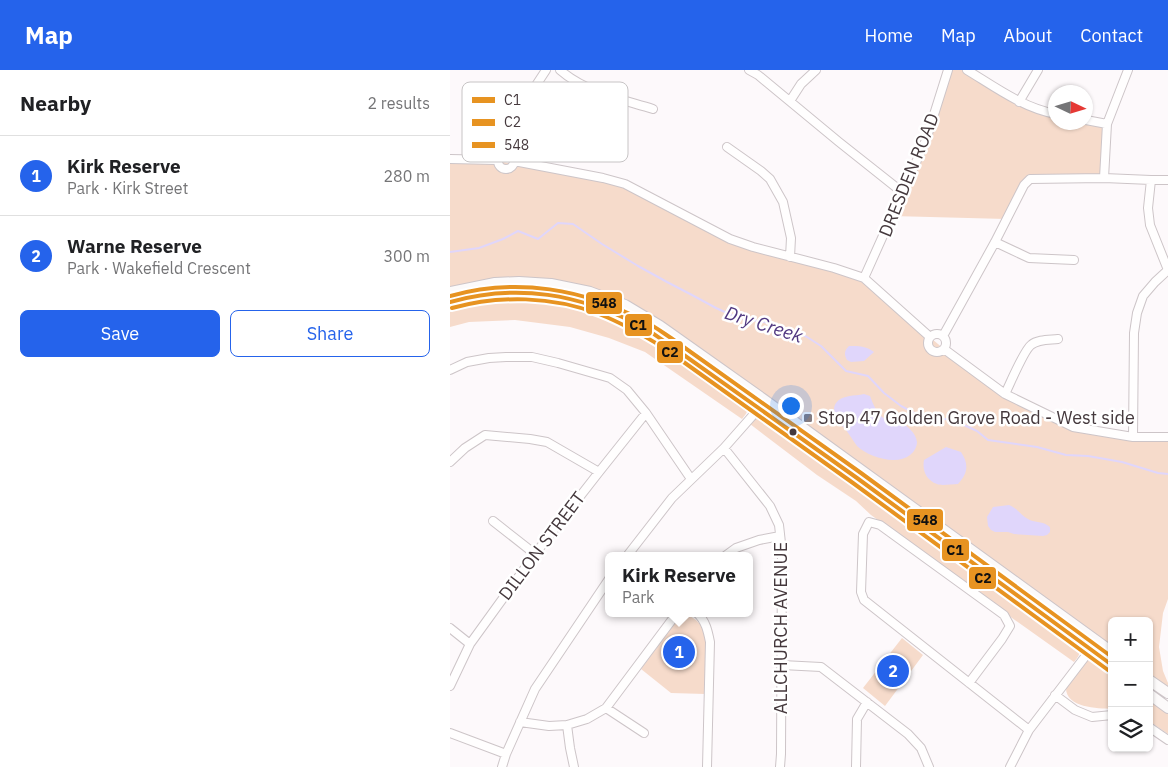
<!DOCTYPE html>
<html lang="en">
<head>
<meta charset="utf-8">
<style>
  body { margin:0; font-family:"IBM Plex Sans",sans-serif; background:#f2f2f2; color:#202124 }
  .controls { position:absolute; right:15px; bottom:15px; display:grid; overflow:hidden; border-radius:8px; box-shadow:0 1px 4px #0004 }
  .controls button { width:45px; height:45px; display:grid; place-items:center; padding:0; border:0; border-bottom:1px solid #e0e0e0; background:#fff; color:#202124; font:25px sans-serif }
  .compass { position:absolute; left:598px; top:15px; width:45px; height:45px; border-radius:50%; background:#fff; box-shadow:0 1px 4px #0004; rotate:94deg }
  .you { position:absolute; left:340px; top:335px; width:18px; height:18px; margin:-12px; border:4px solid #fff; border-radius:50%; background:#1a73e8; box-shadow:0 0 0 8px #1a73e833 }
  .badge { display:grid; place-items:center; width:32px; height:32px; border-radius:50%; background:#2563eb; color:#fff; font-size:16px; font-weight:700 }
  .pin { position:absolute; translate:-50% -50%; border:2px solid #fff; box-shadow:0 1px 5px #0006 }
  .popup { position:absolute; left:155px; top:482px; width:148px; height:65px; box-sizing:border-box; display:grid; place-content:center; border-radius:8px; background:#fff; filter:drop-shadow(0 1px 4px #0005); font-size:16px; white-space:nowrap; color:#757577 }
  .popup b { font-size:19px; color:#202124 }
  .popup::after { content:''; position:absolute; left:50%; top:100%; margin-left:-10px; border:10px solid transparent; border-top-color:#fff }
  .list { margin:0; padding:0; list-style:none }
  h2 { display:flex; justify-content:space-between; align-items:center; height:65px; margin:0; padding:0 20px; font-size:21px }
  h2 small { font-size:16px; font-weight:400; color:#757577 }
  .list li { display:grid; grid-template-columns:32px 1fr auto; gap:15px; align-items:center; box-sizing:border-box; height:80px; padding:0 20px; border-top:1px solid #e0e0e0 }
  .list b { display:block; font-size:19px; white-space:nowrap }
  .list p { margin:0; font-size:16px; white-space:nowrap; color:#757577 }
  .list em { font-size:16px; font-style:normal; color:#757577 }
  .actions { display:flex; gap:10px; padding:15px 20px }
  .actions a { flex:1; padding:11px 0; border:1px solid #2563eb; border-radius:8px; text-align:center; font-size:18px; color:#2563eb }
  .actions .main { background:#2563eb; color:#fff }
  .icon { flex:none; width:28px; height:28px; fill:none; stroke:currentColor; stroke-width:2; stroke-linecap:round; stroke-linejoin:round }
  .map { position:relative; flex:none; width:718px; height:697px; overflow:hidden }
  header { display:flex; align-items:center; gap:30px; box-sizing:border-box; height:70px; padding:0 25px; background:#2563eb; color:#fff }
  header strong { font-size:24px }
  nav { display:flex; gap:28px; margin-inline-start:auto; font-size:18px }
  main { display:flex }
  aside { flex:1; background:#fff }
  .map>svg:first-child { display:block }
  .green { fill:#f6dbcb }
  .water { fill:#e0d6fb }
  .lines { fill:none; stroke-linecap:round; stroke-linejoin:round }
  .stream { stroke:#e0d6fb; stroke-width:2 }
  .street-casing { stroke:#cdc5c8; stroke-width:10 }
  .secondary-casing { stroke:#cdc5c8; stroke-width:12 }
  .street { stroke:#fffefe; stroke-width:8 }
  .secondary { stroke:#fcfafa; stroke-width:10 }
  .bus-1-casing { stroke:#fff; stroke-width:8 }
  .bus-2-casing { stroke:#fff; stroke-width:8 }
  .bus-3-casing { stroke:#fff; stroke-width:8 }
  .bus-1 { stroke:#e79321; stroke-width:4 }
  .bus-2 { stroke:#e79321; stroke-width:4 }
  .bus-3 { stroke:#e79321; stroke-width:4 }
  .poi-dot { fill:#857c80; stroke:#fff; stroke-width:2 }
  .bus-dot { fill:#45393d; stroke:#fff; stroke-width:2 }
  .labels { text-anchor:middle; stroke-width:5; stroke-linejoin:round; paint-order:stroke }
  .street-label { font-size:18px; fill:#45393d; stroke:#fff }
  .poi-label { font-size:18px; fill:#45393d; stroke:#fff; text-anchor:start }
  .water-label { font-size:19px; font-style:italic; fill:#513881; stroke:#fff }
  .key { fill:#fff; stroke:#c7c4c5; stroke-width:1 }
  .key-label { font-size:14px; fill:#45393d }
  .line-badge { stroke:#fff; stroke-width:2 }
  .pale-badge-label { font-size:14px; text-anchor:middle; font-weight:bold; fill:#111 }
</style>
</head>
<body>
<header>
<strong>Map</strong>
<nav><a>Home</a><a>Map</a><a>About</a><a>Contact</a></nav>
</header>
<main>
<aside>
<h2>Nearby<small>2 results</small></h2>
<ul class="list">
<li><span class="badge">1</span><div><b>Kirk Reserve</b><p>Park · Kirk Street</p></div><em>280 m</em></li>
<li><span class="badge">2</span><div><b>Warne Reserve</b><p>Park · Wakefield Crescent</p></div><em>300 m</em></li>
</ul>
<div class="actions"><a class="main">Save</a><a>Share</a></div>
</aside>
<div class="map">
<svg width="718" height="697" viewBox="0 0 718 697">
  <rect width="100%" height="100%" fill="#fdf9fb"/>
  <path class="green" d="M498,0h19l52,32 36,12 1,8h30l21,2 -3,54 -74,1 -24,40 -114,-3 34,-76z
    M0,89l47,2 128,23 105,55 125,36 89,74 61,45 68,33 95,10v162l-5,14 -4,34 4,24 5,12v10l-19,-13v-59h-37v31l-452,-326 -70,-34 -71,-10 -69,10z
    M60,226l50,3 40,12 40,18 107,76c2,6 -1,9 -5,14l-97,-67 -36,-14 -39,-11 -55,-7 -46,2 -19,5v-21l19,-6z
    M308,346l7,1 314,229c2,7 0,10 -5,16l-69,-49 -134,-98 -15,-14 -39,-26 -67,-51 5,-6z
    M237,544l9,6 5,5 4,9v60l-34,-1 -30,-24 38,-51z
    M452,568l21,17 -38,51 -22,-18z
    M639,587h6l17,11v41c-15,-1 -47,-1 -46,-22z
    M699,627l19,14v23l-19,-13z"/>
  <path class="water" d="M399,276c10,0 17,0 25,6l-10,9 -13,1 -4,-2c-3,-6 -3,-9 2,-14z
    M414,324l6,2c3,8 7,18 15,23 4,2 10,2 15,4 7,2 16,10 17,19 0,5 -3,10 -7,13 -13,11 -42,2 -53,-9 -4,-5 -7,-11 -11,-16 -2,-3 -6,-5 -8,-9 -3,-4 -6,-13 -2,-18 5,-8 19,-7 28,-9z
    M496,377l15,5c8,12 7,21 -3,32 -6,0 -17,2 -21,0 -11,-4 -15,-14 -13,-24z
    M559,435c8,3 12,10 19,14 6,4 14,2 19,6 4,2 3,3 3,7l-3,3 -4,1 -29,-2 -6,-2h-13l-4,-2 -3,-4 -1,-9 6,-10z"/>
  <g class="lines">
    <path class="stream" d="M0,182l29,-4 24,-9 15,-8 20,8 20,-16 15,1 29,20 36,22 29,16 25,13 24,13 22,10 26,4 28,8 15,7 14,9 25,25 22,5 16,17 17,13 19,10 33,4 24,11 11,9 49,7 29,8 22,1 34,6 36,11 10,1"/>
    <defs>
      <path id="street" d="M110,0c25,22 61,29 93,39
        M299,0l9,5 81,67 63,50
        M517,0c28,17 56,38 89,44
        M340,31l11,-17 15,-14
        M569,32l19,-32
        M636,50l21,4
        M277,77l34,24 9,8 13,23 8,36 -1,19
        M48 91a8 8 0 1 1 16 0a8 8 0 1 1-16 0Z
        M57,83l6,-28 18,-32 15,-23
        M0,89l47,1
        M64,91l89,17 22,6 105,55 23,8 81,21 30,10 66,59
        M654,108l3,-54 21,-54
        M701,110l-3,28 2,17 18,45
        M545,172l34,16 45,2
        M414,208l62,-138 22,-70
        M478 273a9 9 0 1 1 18 0a9 9 0 1 1-18 0Z
        M493,266l52,-94 29,-57 6,-6 74,-1 47,2h17
        M494,279l61,45 68,33 60,10h35
        M0,300l17,-8 22,-4 17,-1h26l26,6 52,15 17,12 19,23 45,66
        M555,324c5,-10 19,-44 26,-49 7,-6 19,-5 27,-6
        M683,367l1,-104 3,-20 6,-17 12,-14 13,-12
        M274,378l46,58 9,19 3,27 -1,202 -1,13
        M0,392l15,-14 20,-13 45,4 17,3 52,30
        M43,451l42,33
        M177,486l45,-58 52,-50 38,-43
        M275,486l11,-8 23,-8 21,-4
        M247,543c9,8 11,19 13,29l-3,125
        M0,558l20,16
        M332,595l39,2 87,67 13,14 8,19
        M519,613l33,-44 8,-13 -6,-11 -124,-90 -11,-3 -6,12 -2,58 3,8 165,130
        M0,616l20,-42 65,-90 64,-82 47,-59
        M605,625l20,15 17,7 20,-2
        M156,638l38,25
        M70,652l29,4 18,-1 20,-6 19,-11 71,-95
        M117,655l3,23 4,19
        M699,657l19,13
        M0,663l56,21
        M52,697l4,-13 29,-65 74,-110
        M406,697l1,-48 10,-17
        M560,697l19,-37 65,-85"/>
      <path id="secondary" d="M0,222l45,-9 24,-1 32,2 39,8 35,13 35,21 103,73 349,253
        M0,232l18,-5 50,-5 40,4 43,12 41,19 25,16 190,135 255,187
        M699,610l19,13
        M699,624l19,14"/>
    </defs>
    <use href="#street" class="street-casing"/>
    <use href="#secondary" class="secondary-casing"/>
    <use href="#street" class="street"/>
    <use href="#secondary" class="secondary"/>
    <defs>
      <path id="bus-1" d="M0,232c68,-19 129,-8 191,24 9,5 17,11 26,17l190,135 255,187"/>
      <path id="bus-2" d="M2,238c48,-13 100,-12 147,6 23,9 44,21 65,34l189,135 255,187"/>
      <path id="bus-3" d="M0,226c67,-19 134,-7 194,25 10,5 18,11 27,17l190,135 251,184"/>
    </defs>
    <use href="#bus-1" class="bus-1-casing"/>
    <use href="#bus-2" class="bus-2-casing"/>
    <use href="#bus-3" class="bus-3-casing"/>
    <use href="#bus-1" class="bus-1"/>
    <use href="#bus-2" class="bus-2"/>
    <use href="#bus-3" class="bus-3"/>
  </g>
  <rect class="poi-dot" x="353" y="343" width="10" height="10" rx="2.5"/>
  <circle class="bus-dot" cx="343" cy="362" r="4.5"/>
  <g class="labels">
    <g class="street-label">
      <text transform="translate(459 105) rotate(-68)" y="6">DRESDEN ROAD</text>
      <text transform="translate(92 476) rotate(-53)" y="6">DILLON STREET</text>
      <text transform="translate(331 558) rotate(-90)" y="6">ALLCHURCH AVENUE</text>
    </g>
    <g class="poi-label">
      <text x="368" y="354">Stop 47 Golden Grove Road - West side</text>
    </g>
    <g class="water-label">
      <text transform="translate(314 254) rotate(18)" y="7">Dry Creek</text>
    </g>
  </g>
  <rect x="12" y="12" width="166" height="80" rx="8" class="key"/>
  <rect x="22" y="27" width="23" height="6" fill="#e79321"/>
  <rect x="22" y="49" width="23" height="7" fill="#e79321"/>
  <rect x="22" y="72" width="23" height="6" fill="#e79321"/>
  <g class="key-label">
    <text x="54" y="35">C1</text>
    <text x="54" y="57">C2</text>
    <text x="54" y="80">548</text>
  </g>
  <g class="line-badge">
    <rect x="135" y="221" width="38" height="24" rx="5" fill="#e79321"/>
    <rect x="174" y="243" width="29" height="24" rx="5" fill="#e79321"/>
    <rect x="206" y="270" width="28" height="24" rx="5" fill="#e79321"/>
    <rect x="456" y="438" width="38" height="24" rx="5" fill="#e79321"/>
    <rect x="491" y="468" width="29" height="24" rx="5" fill="#e79321"/>
    <rect x="518" y="496" width="29" height="24" rx="5" fill="#e79321"/>
  </g>
  <g class="pale-badge-label">
    <text x="154" y="238">548</text>
    <text x="188" y="260">C1</text>
    <text x="220" y="287">C2</text>
    <text x="475" y="455">548</text>
    <text x="505" y="485">C1</text>
    <text x="533" y="513">C2</text>
  </g>
</svg>
<div class="controls">
<button>+</button>
<button>−</button>
<button><svg class="icon" aria-label="layers" viewBox="0 0 24 24"><path d="M12 4l9 5-9 5-9-5zM3 14l9 5 9-5"/></svg></button>
</div>
<svg class="compass" viewBox="-18 -18 36 36"><path d="M0-13l5 13h-10z" fill="#e53935"/><path d="M0 13l5-13h-10z" fill="#757577"/></svg>
<div class="you"></div>
<div class="pin badge" style="left:229px;top:582px">1</div>
<div class="popup"><b>Kirk Reserve</b>Park</div>
<div class="pin badge" style="left:443px;top:601px">2</div>
</div>
</main>
</body>
</html>
